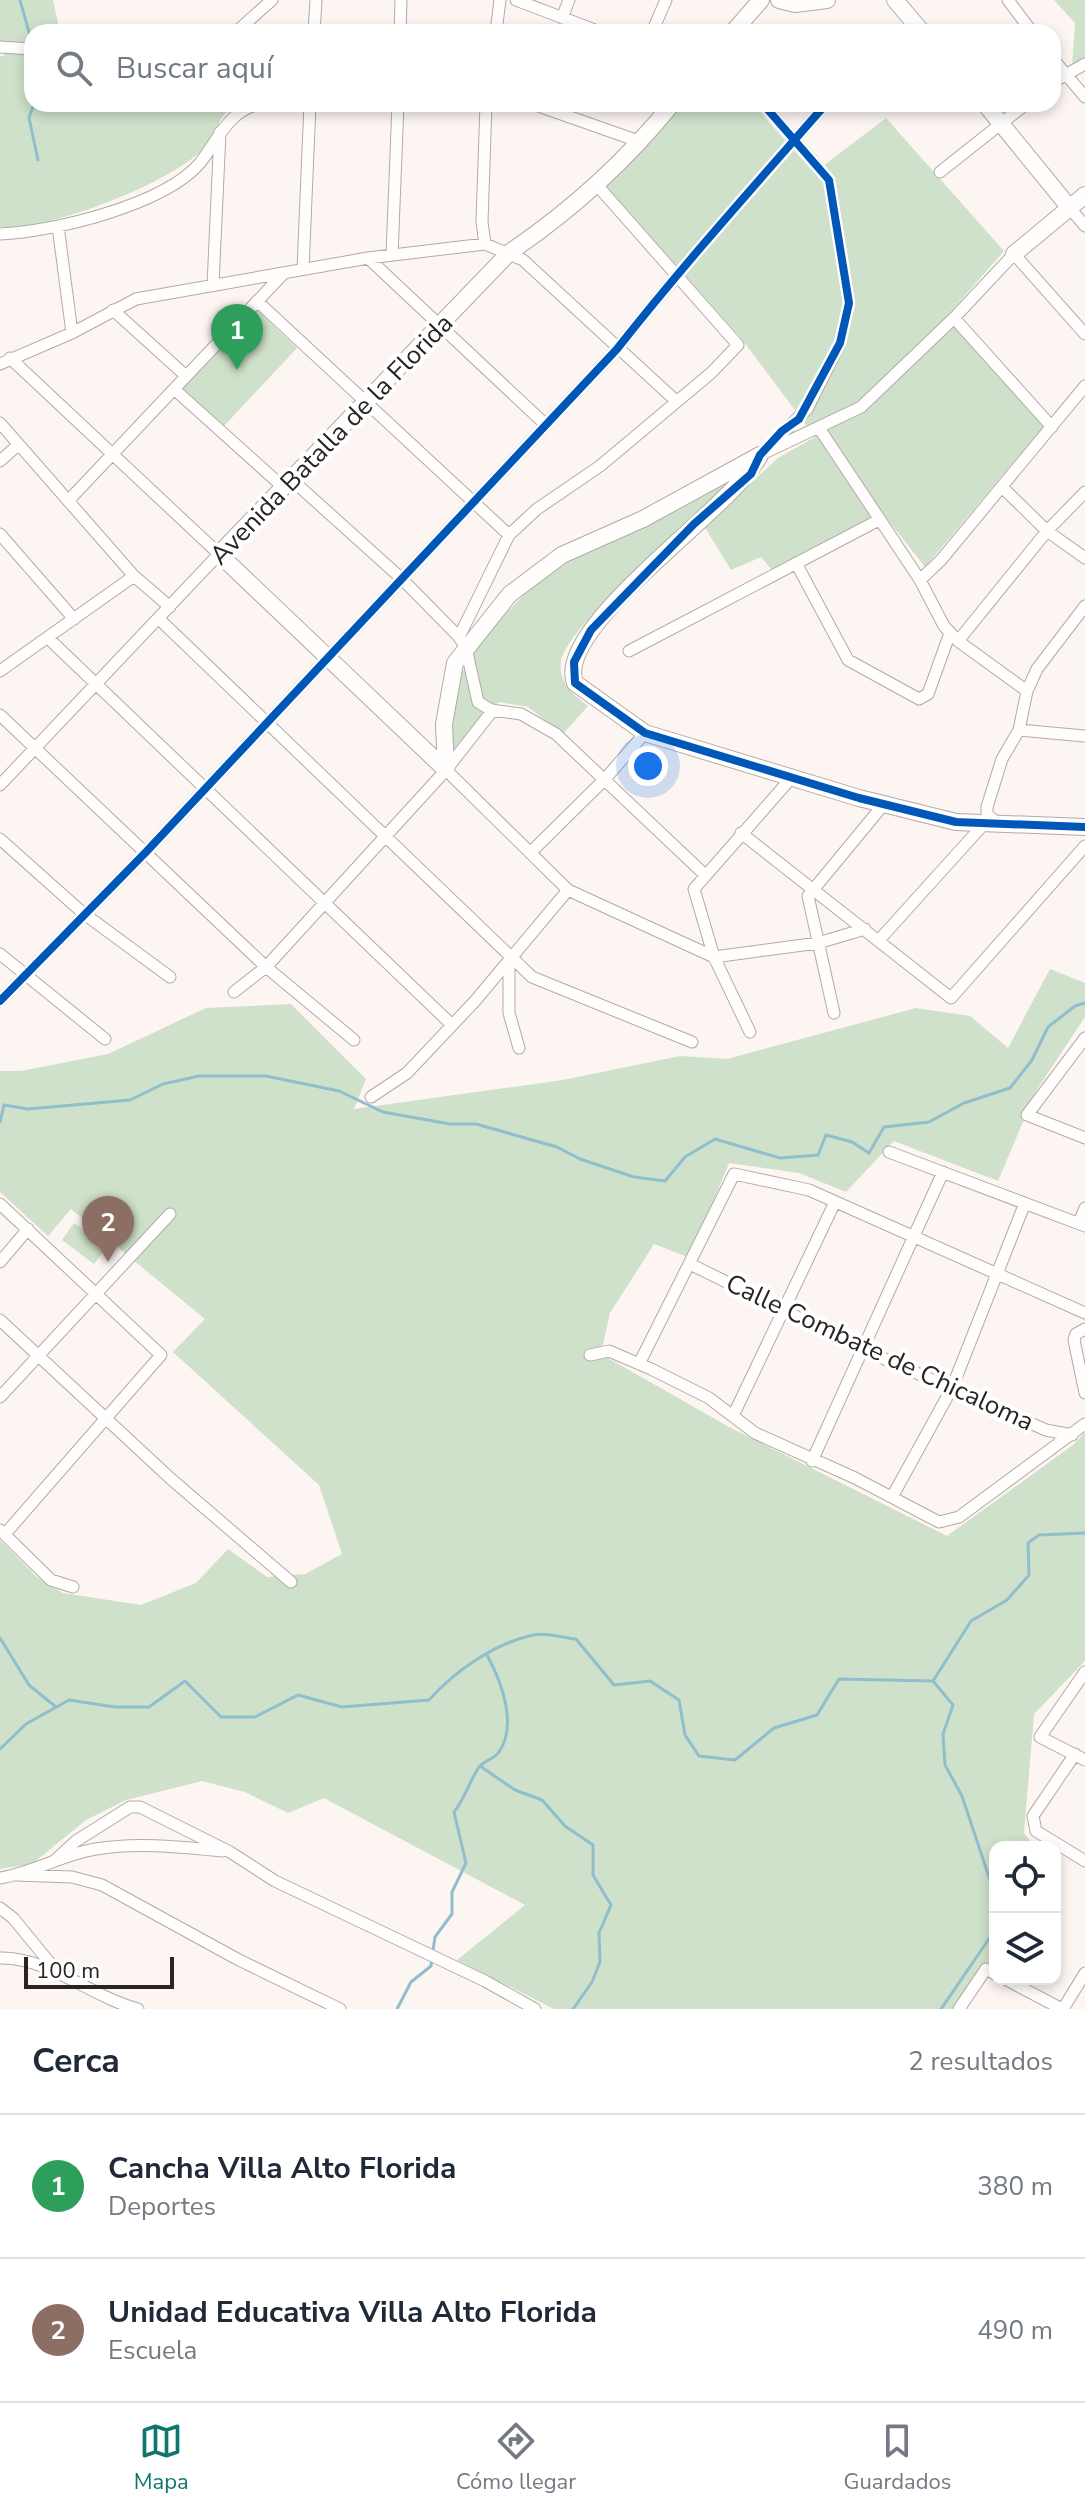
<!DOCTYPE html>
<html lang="es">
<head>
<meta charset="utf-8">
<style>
  body { margin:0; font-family:"Nunito Sans",sans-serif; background:#f6f6f7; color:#1f2937 }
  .controls { position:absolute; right:24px; bottom:24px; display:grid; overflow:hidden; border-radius:16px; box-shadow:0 4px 12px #0003 }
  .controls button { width:72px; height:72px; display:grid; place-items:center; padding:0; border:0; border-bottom:2px solid #e0e1e3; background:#fff; color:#1f2937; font:40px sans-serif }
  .scale { position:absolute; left:24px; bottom:20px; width:150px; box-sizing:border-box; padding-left:8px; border:4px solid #282423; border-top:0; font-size:22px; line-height:28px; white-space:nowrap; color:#282423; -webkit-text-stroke:6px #fff; paint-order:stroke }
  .you { position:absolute; left:648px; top:766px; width:28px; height:28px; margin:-20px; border:6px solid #fff; border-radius:50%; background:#1a73e8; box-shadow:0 0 0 12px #1a73e833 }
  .badge { display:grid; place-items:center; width:52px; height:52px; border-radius:50%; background:#0f766e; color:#fff; font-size:26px; font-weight:700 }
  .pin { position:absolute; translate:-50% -66px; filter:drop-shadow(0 2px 4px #0008) }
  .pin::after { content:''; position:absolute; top:42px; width:28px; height:24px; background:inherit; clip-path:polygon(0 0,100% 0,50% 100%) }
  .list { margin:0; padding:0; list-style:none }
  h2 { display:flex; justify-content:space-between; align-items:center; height:104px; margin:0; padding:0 32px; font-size:34px }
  h2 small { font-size:26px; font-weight:400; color:#747a83 }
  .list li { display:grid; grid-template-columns:52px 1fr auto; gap:24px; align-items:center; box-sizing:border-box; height:144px; padding:0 32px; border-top:2px solid #e0e1e3 }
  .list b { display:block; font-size:30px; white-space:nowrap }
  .list p { margin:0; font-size:26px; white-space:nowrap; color:#747a83 }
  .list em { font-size:26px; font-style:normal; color:#747a83 }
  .icon { flex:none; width:44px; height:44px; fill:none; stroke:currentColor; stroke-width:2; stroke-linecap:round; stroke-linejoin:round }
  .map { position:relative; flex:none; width:1085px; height:2009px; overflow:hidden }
  .search { position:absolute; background:#fff; box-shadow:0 4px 12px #0003; left:24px; right:24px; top:24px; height:88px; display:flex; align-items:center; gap:20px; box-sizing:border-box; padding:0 28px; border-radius:24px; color:#747a83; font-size:30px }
  .sheet { height:392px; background:#fff }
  nav { display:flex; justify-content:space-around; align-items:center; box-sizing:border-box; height:112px; border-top:2px solid #e0e1e3; background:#fff; font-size:22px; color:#747a83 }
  nav a { display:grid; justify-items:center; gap:4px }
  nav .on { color:#0f766e }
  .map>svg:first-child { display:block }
  .green { fill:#cfe1ca }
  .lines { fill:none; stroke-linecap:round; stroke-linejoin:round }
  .stream { stroke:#90becc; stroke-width:3 }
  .street-casing { stroke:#b0aba9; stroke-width:13 }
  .secondary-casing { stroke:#b0aba9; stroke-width:18 }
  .street { stroke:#fffefd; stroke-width:11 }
  .secondary { stroke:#fffefd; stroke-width:16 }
  .cycleway-casing { stroke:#fff; stroke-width:13 }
  .cycleway { stroke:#0057b8; stroke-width:8 }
  .labels { text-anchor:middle; stroke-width:8; stroke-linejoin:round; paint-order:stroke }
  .street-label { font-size:26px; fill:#282423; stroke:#fff }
</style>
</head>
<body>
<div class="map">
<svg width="1085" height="2009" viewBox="0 0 1085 2009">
  <rect width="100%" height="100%" fill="#fcf5f2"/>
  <path class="green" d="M0,0h53l7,32h-28v72h207c-27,15 -15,19 -29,38 -29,38 -163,90 -210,85v-171h4l-4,-15z
    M1054,0h31v61l-13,5 3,-43z
    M679,104h74l61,69 72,-55 118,133 -57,65 97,110 -119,141 -41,-52 -112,55 -11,-13 -30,13 -27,-44 74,-68 37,-21 -74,-99 -135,-152z
    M256,309l41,39 -74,79 -41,-39z
    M743,469c-33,32 -176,156 -182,192 -3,22 12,33 27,45l-25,28 -35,-27 -29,-5 -19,16 -30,36 8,-74 22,-38 48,-52 40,-31z
    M1050,969l35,14v34l-49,74 -38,90 -104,-40 -48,51 -47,-19 -70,-10 -39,95 -36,-14 -44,69 -9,41 128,73 218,109 126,-91 12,-13v229l-51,53 -10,119 11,14h-40v117l-10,-1 -30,46h-401l-97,-49 68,-55 -201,-107 -36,15 -43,-21 -43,-11 -76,19 -40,20 -54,44 -32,5v-329l38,38 25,15 78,12 55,-22 32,-34 39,28 38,-3 37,-20 -23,-69 -146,-133 32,-33 -134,-110 -23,27 -48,-44v-121h21l87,-17 98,-46 85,-4 75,75 -12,30 209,-29 117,-24 47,3 189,-51 54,8 38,32z
    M74,1223l33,24 -13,17 -32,-24z"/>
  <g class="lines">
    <path class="stream" d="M20,0l12,43
      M34,104l-5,14 9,42
      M0,1122l4,-17 24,4 102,-9 33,-16 36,-8h67l73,15 44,21 67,12h26l81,23 23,12 54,18 31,4 20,-24 30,-18 65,19 38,-3 8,-20 26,7 17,11 15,-26 45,-5 35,-19 46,-15 22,-28 16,-33 27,-21 10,-3
      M0,1638l29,47 27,22
      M933,1681l20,24 -10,29 2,31 17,31 31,93v44l-52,76
      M0,1749l26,-25 43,-24 46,7h34l36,-26 36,36h34l43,-22 44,12 87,-7c26,-29 64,-56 104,-65 12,-3 30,3 43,4l38,46 36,-4 29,19 6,35 14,21 36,4 39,-32 43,-13 22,-36 94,2 38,-60 36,-21 22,-25 -1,-32 11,-8 46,-2
      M480,1766l35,24 27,10 23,26 28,19v30l18,30 -12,28 1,29 -8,20 -19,27
      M433,1951l2,-14 17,-23v-22l14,-29 -12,-51c11,-14 15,-30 25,-45 5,-6 15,-8 20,-15 19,-28 2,-71 -12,-97
      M397,2009l14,-27 20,-16 1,-8"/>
    <defs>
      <path id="street" d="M516,0l84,32
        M1008,0l24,32
        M562,18l7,-18
        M133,32h7
        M236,32l36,-32
        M314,32l2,-32
        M400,32l1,-32
        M496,32l4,-32
        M652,32l14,-32
        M0,47l32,2
        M1053,59l32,38
        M1053,82l32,-18
        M533,104l108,38
        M940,172l86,-68
        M1069,207l16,19
        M58,226l14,107
        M0,234c53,-2 164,-29 200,-71 19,-24 27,-51 59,-59
        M485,244l-3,-22 4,-118
        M392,255l6,-151
        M368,258l178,167
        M303,269l7,-165
        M213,285l7,-153
        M257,301l252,234
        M113,310l73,66
        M954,318l98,109
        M0,364l72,-31 64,-34 232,-41 117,-14 38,16 153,141
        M174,389l109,98
        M0,423l134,153 36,31
        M819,428l101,152 24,46 14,15 69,50
        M762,453l45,-44 33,-66 9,-40 -20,-123 -66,-76
        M760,455l101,-48 93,-89 60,-64 71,80
        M0,461l18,-16
        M291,479l111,100 57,58 7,11 12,54 13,8 30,4 35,20 148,140
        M1002,487l45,44 38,27
        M69,500l215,-227
        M0,534l74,85
        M796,563l52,97 71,39 9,-5 22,-61
        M920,580l21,-20 144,-174
        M159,619l373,358 160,65
        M459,637l50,-102 28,-26 63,-43 111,-93 27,-28 -142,-161
        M48,638l403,386
        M958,641l89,-110 38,-39
        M629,651l250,-131
        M0,671l134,-95
        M0,715l266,252 88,73
        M1019,730l66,6
        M446,770l122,120 146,67 104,-14 47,-14
        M0,785l219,-231 -209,-196
        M997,823l-10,-9v-7l15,-48 17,-29 8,-39 10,-22 48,-63
        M741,833l210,165 134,-152
        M0,839l83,74 87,64
        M530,853l75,-74 40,-46
        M880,939l103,-114
        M0,954l105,85
        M509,957v56l10,35
        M234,992l32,-25 180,-197 47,-60
        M0,1001l146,-149 471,-503c67,-85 138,-164 209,-245
        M834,1013l-26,-117 76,-92
        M750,1032l-36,-75 -20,-68 99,-113
        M1085,1038l-58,77 58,23
        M371,1097l36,-24 68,-72 93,-111
        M889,1152l196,74
        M0,1204l161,151 -156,179
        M1079,1223l6,-15
        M0,1262l28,-33
        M690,1264l172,85 184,81 26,5
        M0,1320l171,159 120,103
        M1085,1329l-9,5 -2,6 11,53
        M590,1355l19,-4 42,18 58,29 46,35 100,45 84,44 20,-5 126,-93
        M639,1364l95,-190 75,16 276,123
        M0,1397l170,-183
        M733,1416l102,-214
        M812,1461l131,-289
        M892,1497l60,-109 73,-185
        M0,1530l51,50 22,7
        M1085,1672l-45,65 45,23
        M1075,1754l-42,62 3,15 49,30
        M53,1862l23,-21 54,-34h10l90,45 45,29 210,100 50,28
        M16,1875l56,2 30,8 137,75 101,49
        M0,1878c35,-6 63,-24 96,-29 41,-7 85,-2 126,2
        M0,1908l13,10 41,50
        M0,1958c49,-1 91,39 138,51
        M1005,1979l57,30
        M959,2009l27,-40 9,5
        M1063,2009l22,-36"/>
      <path id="secondary" d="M779,0l16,4 32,-4
        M895,0l27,32
        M733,32l28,-32
        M985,104l84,103
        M1014,254l71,-59
        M760,455c-25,52 -207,171 -185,228l70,50 214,65 97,24 129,5
        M446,770l-227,-216 291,-302c62,-42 115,-90 162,-148
        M446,770l-2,-46 11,-61 55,-69 52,-39 81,-36 117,-64"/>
    </defs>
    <use href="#street" class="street-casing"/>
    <use href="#secondary" class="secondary-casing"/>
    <use href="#street" class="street"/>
    <use href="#secondary" class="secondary"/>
    <defs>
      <path id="cycleway" d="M763,104l66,76 20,123 -9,40 -41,76 -17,12 -22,24 -9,19 -57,50 -103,106 -17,32 1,21 70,50 214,65 97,24 129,5
        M0,1001l146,-149 471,-503c67,-85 138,-164 209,-245"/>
    </defs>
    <use href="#cycleway" class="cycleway-casing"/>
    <use href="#cycleway" class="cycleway"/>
  </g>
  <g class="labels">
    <g class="street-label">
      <text transform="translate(331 439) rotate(-46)" y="9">Avenida Batalla de la Florida</text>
      <text transform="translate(880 1352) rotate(25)" y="9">Calle Combate de Chicaloma</text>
    </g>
  </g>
</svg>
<div class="controls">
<button><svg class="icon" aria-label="locate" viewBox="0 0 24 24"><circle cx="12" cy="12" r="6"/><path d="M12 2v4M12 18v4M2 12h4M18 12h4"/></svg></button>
<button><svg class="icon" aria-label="layers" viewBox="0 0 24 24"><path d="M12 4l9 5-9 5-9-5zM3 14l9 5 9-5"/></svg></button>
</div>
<div class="scale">100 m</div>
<div class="you"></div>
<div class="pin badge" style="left:237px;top:370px;background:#2e9e5b">1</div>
<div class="pin badge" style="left:108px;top:1262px;background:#8d6e63">2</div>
<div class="search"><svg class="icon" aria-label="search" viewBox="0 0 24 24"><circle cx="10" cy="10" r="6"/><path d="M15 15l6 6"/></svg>Buscar aquí</div>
</div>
<section class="sheet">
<h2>Cerca<small>2 resultados</small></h2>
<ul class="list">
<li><span class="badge" style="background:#2e9e5b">1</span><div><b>Cancha Villa Alto Florida</b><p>Deportes</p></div><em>380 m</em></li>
<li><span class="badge" style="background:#8d6e63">2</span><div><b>Unidad Educativa Villa Alto Florida</b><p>Escuela</p></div><em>490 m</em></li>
</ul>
</section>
<nav>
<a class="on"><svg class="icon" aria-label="map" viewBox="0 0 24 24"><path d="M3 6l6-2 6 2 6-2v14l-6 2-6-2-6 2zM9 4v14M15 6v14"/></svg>Mapa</a>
<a><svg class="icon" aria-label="directions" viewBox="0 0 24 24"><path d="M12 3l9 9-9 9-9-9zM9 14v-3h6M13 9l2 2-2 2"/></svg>Cómo llegar</a>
<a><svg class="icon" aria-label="saved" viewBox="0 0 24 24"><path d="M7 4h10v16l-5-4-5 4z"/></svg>Guardados</a>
</nav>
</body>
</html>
